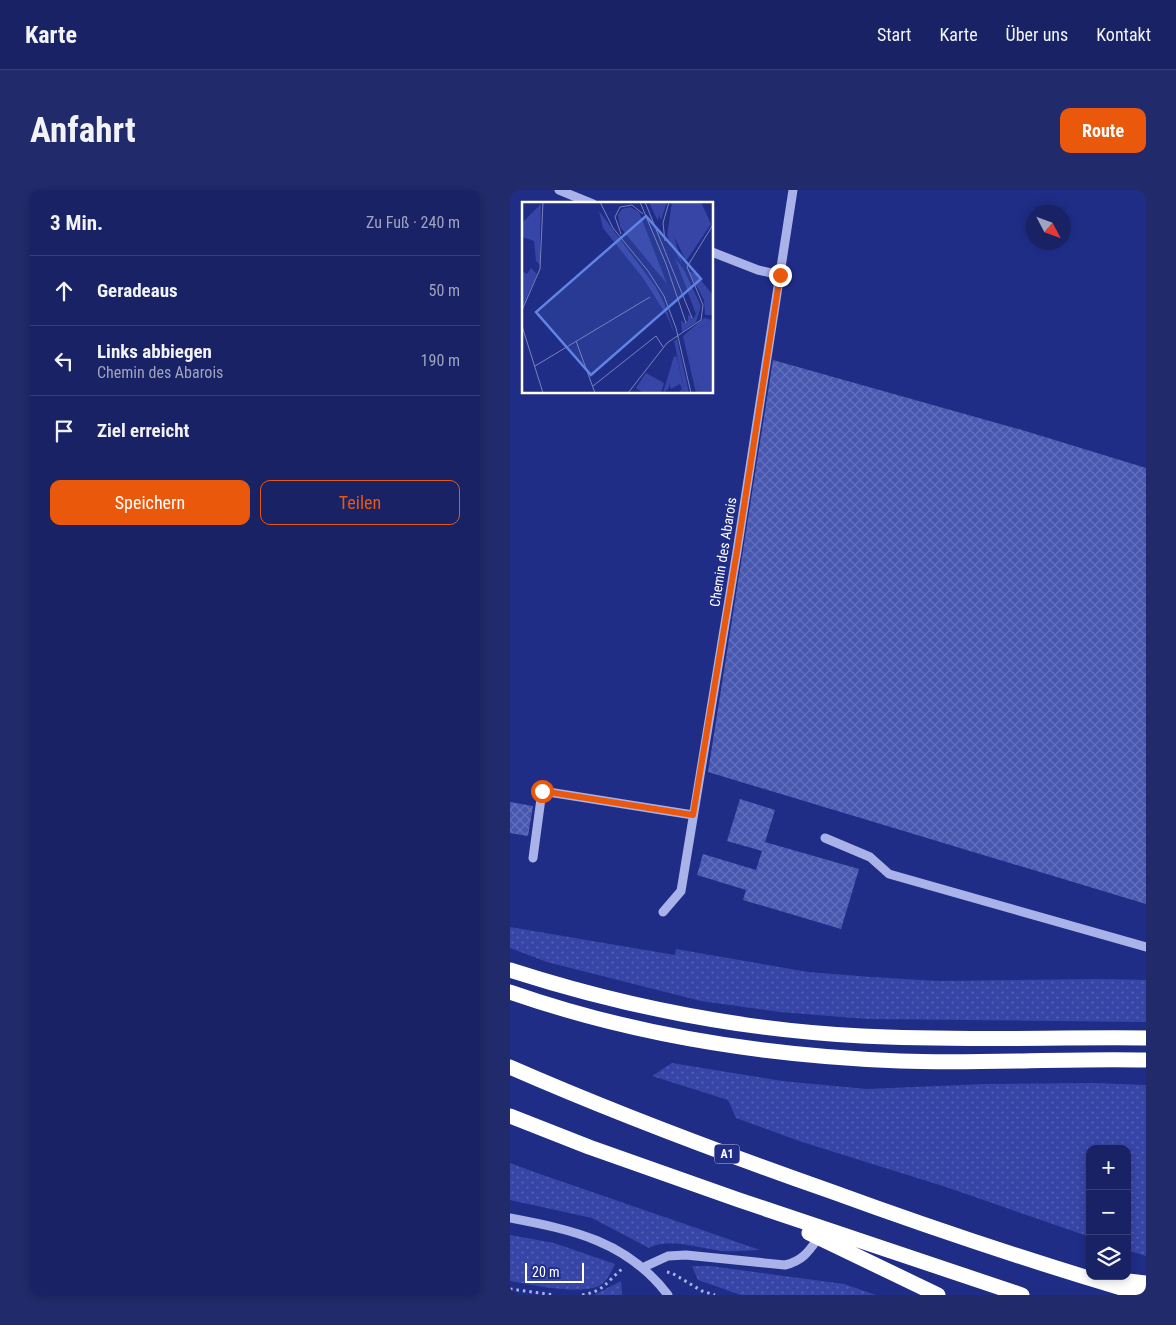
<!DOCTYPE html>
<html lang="de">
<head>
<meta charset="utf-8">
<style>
  body { margin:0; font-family:"Roboto Condensed",sans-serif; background:#212a6b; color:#f1f3f6 }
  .controls { position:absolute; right:15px; bottom:15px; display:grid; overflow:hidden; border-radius:10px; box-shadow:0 2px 8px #0003 }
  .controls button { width:45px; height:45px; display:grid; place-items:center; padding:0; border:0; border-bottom:1px solid #363f79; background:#182265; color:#f1f3f6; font:25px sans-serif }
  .compass { position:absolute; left:516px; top:15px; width:45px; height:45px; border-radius:50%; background:#182265; box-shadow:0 2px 8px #0003; rotate:131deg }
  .scale { position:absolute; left:15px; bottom:12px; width:59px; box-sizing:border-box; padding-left:5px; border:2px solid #fff; border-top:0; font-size:14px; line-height:18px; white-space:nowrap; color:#fff; -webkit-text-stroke:4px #202d87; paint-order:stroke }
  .stop { position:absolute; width:15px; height:15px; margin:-11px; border:4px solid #ea580c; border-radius:50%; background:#fff }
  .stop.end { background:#ea580c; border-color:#fff; box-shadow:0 1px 5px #0008 }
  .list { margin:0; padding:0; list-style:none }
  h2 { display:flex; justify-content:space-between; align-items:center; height:65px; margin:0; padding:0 20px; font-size:21px }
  h2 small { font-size:16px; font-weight:400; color:#9fa4bf }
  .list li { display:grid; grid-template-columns:32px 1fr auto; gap:15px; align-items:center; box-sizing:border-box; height:70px; padding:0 20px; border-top:1px solid #363f79 }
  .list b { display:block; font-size:19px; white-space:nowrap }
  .list p { margin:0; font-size:16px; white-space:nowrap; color:#9fa4bf }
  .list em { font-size:16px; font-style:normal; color:#9fa4bf }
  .actions { display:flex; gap:10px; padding:15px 20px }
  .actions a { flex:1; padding:11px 0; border:1px solid #ea580c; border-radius:10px; text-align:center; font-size:18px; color:#ea580c }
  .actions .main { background:#ea580c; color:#fff }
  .icon { flex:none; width:28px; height:28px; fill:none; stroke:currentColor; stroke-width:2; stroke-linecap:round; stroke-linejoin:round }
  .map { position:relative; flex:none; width:636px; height:1105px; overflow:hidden; border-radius:10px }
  header { display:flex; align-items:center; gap:30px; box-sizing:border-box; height:70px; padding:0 25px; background:#182265; border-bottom:1px solid #363f79 }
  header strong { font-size:24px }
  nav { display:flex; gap:28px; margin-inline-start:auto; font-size:18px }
  .intro { display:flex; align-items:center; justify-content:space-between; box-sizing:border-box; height:120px; padding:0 30px }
  h1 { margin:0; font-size:35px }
  .button { padding:12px 22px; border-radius:10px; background:#ea580c; color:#fff; font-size:18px; font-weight:700 }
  main { display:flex; gap:30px; padding:0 30px }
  aside { flex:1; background:#182265; border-radius:10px; box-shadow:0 2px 8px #0003 }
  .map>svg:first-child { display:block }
  .grass { fill:url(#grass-dots) }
  .building { fill:url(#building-cross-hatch) }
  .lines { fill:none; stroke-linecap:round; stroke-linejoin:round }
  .path { stroke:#a9b3ea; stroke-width:3; stroke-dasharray:2.5 4; stroke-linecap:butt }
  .minor { stroke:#a9b3ea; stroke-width:9 }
  .highway { stroke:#fff; stroke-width:15 }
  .route { stroke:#ea580c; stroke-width:6 }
  .labels { text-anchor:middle; stroke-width:4; stroke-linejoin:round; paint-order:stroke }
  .shield { fill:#202d87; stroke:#bcc0db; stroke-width:1 }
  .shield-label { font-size:12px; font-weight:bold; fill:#fff }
  .street-label { font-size:14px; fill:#fff; stroke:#202d87 }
  .inset-road { fill:none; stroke:#7981b7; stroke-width:1 }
  .view { fill:#6183e4; fill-opacity:0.15; stroke:#6183e4; stroke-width:2.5 }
  .inset-edge { fill:none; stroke:#fff; stroke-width:2.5 }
</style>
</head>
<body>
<header>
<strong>Karte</strong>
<nav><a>Start</a><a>Karte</a><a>Über uns</a><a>Kontakt</a></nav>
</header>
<div class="intro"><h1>Anfahrt</h1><a class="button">Route</a></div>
<main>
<aside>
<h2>3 Min.<small>Zu Fuß · 240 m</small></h2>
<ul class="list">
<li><svg class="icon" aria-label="ahead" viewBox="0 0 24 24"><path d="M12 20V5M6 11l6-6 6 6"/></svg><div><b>Geradeaus</b></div><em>50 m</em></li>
<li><svg class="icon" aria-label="left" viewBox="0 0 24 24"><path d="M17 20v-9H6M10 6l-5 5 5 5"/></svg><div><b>Links abbiegen</b><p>Chemin des Abarois</p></div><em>190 m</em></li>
<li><svg class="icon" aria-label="arrive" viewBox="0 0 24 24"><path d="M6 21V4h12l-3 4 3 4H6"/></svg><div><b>Ziel erreicht</b></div></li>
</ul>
<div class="actions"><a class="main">Speichern</a><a>Teilen</a></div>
</aside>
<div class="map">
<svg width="636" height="1105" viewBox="0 0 636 1105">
  <defs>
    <pattern id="grass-dots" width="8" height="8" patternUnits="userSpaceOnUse" patternTransform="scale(1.25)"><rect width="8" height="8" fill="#3746a6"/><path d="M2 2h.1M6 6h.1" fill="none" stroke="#5562b3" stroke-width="1.8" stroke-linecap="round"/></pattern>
    <pattern id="building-cross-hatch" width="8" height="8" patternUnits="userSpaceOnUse" patternTransform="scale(1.25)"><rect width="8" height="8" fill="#4857af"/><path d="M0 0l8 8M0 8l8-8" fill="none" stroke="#6370bb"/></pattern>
  </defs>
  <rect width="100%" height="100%" fill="#202d87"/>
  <path class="grass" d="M0,737l165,28 1,-6 132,23 63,5 68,4 160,-2 47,1v42l-279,-3 -87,-7 -79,-11 -154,-39 -37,-14z
    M162,873l110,18 85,8 119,-5 108,-1 52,2v171l-19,-6v-101h-37v88l-144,-50 -144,-45 -66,-24 -8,-18 -76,-24z
    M0,973l27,10 223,77c-12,0 -26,2 -39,1 -21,-3 -53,-14 -72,-3l-57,-30 -82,-18z
    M0,1045l44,8 61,21c-4,9 -8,17 -16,22 -21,9 -65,-1 -89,-5z
    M182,1076h18l134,18 32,11h-135l-43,-15z
    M111,1091l1,14h-28l2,-1z"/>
  <path class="building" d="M263,170l249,70 124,38v436l-438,-132z
    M230,609l35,11 -10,32 94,27 -18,60 -98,-29 3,-10 -49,-15 6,-21 53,16 6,-19 -35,-10z
    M0,612l23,4 -5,30 -18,-3z"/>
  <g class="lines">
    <path class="path" d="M157,1082l5,1 30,18 13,4
      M0,1099l45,6
      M72,1105c23,-4 24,-13 40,-26"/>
    <path class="minor" d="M49,0l34,14
      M202,62l46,18 22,5
      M315,648l45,19 19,17 257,73
      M23,668l9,-67 151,24
      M153,722l18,-21 56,-340 56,-361
      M0,1028c63,12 117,23 158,77
      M134,1077l24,-11 18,-1 99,10c18,-4 24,-14 34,-28"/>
    <path class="highway" d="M0,780c115,37 232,60 352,66 95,5 189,1 284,2
      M0,802c126,44 257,64 390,69 82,3 164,-3 246,-1
      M0,877c105,46 212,86 320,124 104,38 209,73 315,104
      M0,926l79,31 150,53 283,95
      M299,1043l129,62
      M610,1090l26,3"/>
  </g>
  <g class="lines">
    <path class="route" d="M32,601l151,24 44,-264 43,-276"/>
  </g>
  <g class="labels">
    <rect class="shield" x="204.5" y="954.5" width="25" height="19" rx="4"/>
    <g class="shield-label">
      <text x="217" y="968">A1</text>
    </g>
    <g class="street-label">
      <text transform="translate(213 362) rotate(-81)" y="5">Chemin des Abarois</text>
    </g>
  </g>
  <g transform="translate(12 12)">
    <rect width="191" height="191" fill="#202d87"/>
    <path d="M127,0h18l-6,18 -2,-5 -1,6zM150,0h29l10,22 -25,37 -12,-25 8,28 -15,-28zM108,5l9,5 28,72 -47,-57 -2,-12 4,-6zM77,9l56,75 10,19 10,30 -8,-19 -24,-38 -40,-50zM153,56l9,12 17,36 -5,16 -14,10 -1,-12 3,3 4,-2v-6l6,3 2,-4zM167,70l6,1 18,22v20h-8l-1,-15zM182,116l9,2 -27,16 13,57h-3l-13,-57zM155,137l12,54h-4l-11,-52zM124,171l18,10 -3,10h-18l-7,-5z" fill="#3746a6"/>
    <path d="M19,2l-1,31v30l-4,-4 -2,-20 -12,-4v-14zM9,66l6,6 -15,34v-37l5,3zM152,154l3,1 8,36h-7l4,-4 -2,-5 -9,5 -2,-6v5l-6,5z" fill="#3746a6"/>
    <path d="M191,118v73h-14l-14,-57z" fill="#3746a6"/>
    <path class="inset-road" d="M78,0l13,26 35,43 16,25 12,32 15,65M118,0l26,62 20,59M123,0l47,116M99,32l-6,-17 5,-10 12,-2 11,9M143,39l-2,-18 6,-21M0,108l18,-41 3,-67M0,124l21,67M54,139l19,52M13,164l115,-69M71,184l63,-50 7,11M106,191l39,-50 34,-23 2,-15 -16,-38 27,-44"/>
    <path class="view" d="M124,14l55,63 -110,96 -55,-63z"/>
    <rect width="191" height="191" class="inset-edge"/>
  </g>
</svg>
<div class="controls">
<button>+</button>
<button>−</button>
<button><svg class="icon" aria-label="layers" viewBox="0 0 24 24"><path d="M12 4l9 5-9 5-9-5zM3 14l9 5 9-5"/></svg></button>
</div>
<svg class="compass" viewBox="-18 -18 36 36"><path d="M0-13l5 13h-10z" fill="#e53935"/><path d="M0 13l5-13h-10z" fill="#9fa4bf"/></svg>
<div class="scale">20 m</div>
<div class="stop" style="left:32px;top:601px"></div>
<div class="stop end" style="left:270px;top:85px"></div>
</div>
</main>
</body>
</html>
